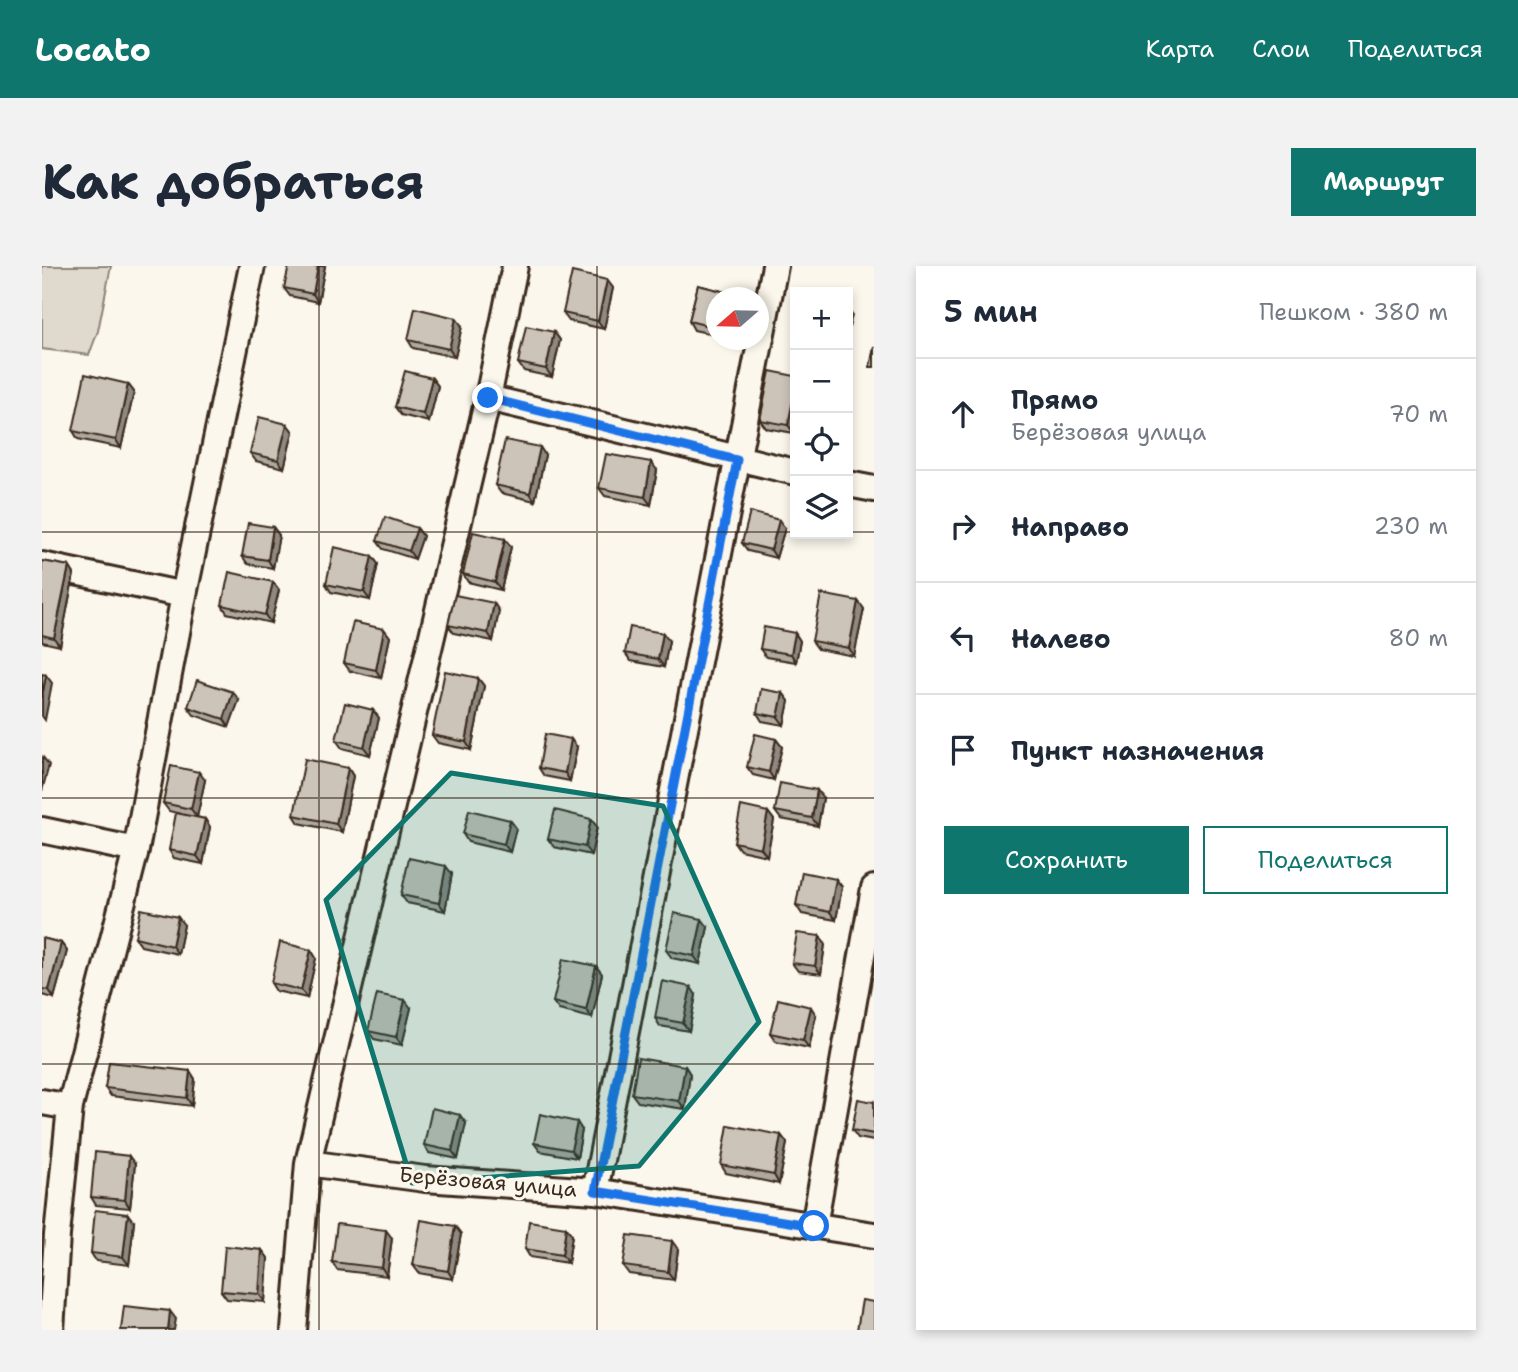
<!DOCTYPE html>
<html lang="ru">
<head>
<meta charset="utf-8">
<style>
  body { margin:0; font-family:"Shantell Sans",sans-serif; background:#f2f2f3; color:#1f2937 }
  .controls { position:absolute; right:21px; top:21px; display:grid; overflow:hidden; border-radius:0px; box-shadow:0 4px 10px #0003 }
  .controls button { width:63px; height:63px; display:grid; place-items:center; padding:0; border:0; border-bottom:2px solid #e0e1e3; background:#fff; color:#1f2937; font:35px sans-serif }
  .compass { position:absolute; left:664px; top:21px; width:63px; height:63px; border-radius:50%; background:#fff; box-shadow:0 4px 10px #0003; rotate:250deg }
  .stop { position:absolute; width:21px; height:21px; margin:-16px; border:5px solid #1a73e8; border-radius:50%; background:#fff }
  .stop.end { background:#1a73e8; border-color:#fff; box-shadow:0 2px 7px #0008 }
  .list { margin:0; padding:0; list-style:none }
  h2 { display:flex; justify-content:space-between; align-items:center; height:91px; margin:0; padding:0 28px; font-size:30px }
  h2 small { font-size:23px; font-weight:400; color:#747a83 }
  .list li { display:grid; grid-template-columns:46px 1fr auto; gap:21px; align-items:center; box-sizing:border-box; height:112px; padding:0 28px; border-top:2px solid #e0e1e3 }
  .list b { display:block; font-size:26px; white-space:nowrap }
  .list p { margin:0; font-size:23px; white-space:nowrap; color:#747a83 }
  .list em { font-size:23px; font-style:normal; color:#747a83 }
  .actions { display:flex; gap:14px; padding:21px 28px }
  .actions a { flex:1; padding:16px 0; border:2px solid #0f766e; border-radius:0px; text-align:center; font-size:24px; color:#0f766e }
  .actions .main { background:#0f766e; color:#fff }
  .icon { flex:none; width:38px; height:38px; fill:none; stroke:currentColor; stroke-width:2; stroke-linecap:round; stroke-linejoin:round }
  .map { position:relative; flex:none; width:832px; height:1064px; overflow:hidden; border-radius:0px }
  header { display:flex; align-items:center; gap:42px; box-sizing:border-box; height:98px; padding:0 35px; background:#0f766e; color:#fff }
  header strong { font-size:33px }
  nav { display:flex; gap:38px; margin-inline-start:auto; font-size:24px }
  .intro { display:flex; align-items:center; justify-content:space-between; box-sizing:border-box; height:168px; padding:0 42px }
  h1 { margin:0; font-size:49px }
  .button { padding:18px 32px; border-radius:0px; background:#0f766e; color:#fff; font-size:24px; font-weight:700 }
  main { display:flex; gap:42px; padding:0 42px }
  aside { flex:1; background:#fff; border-radius:0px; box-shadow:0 4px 10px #0003 }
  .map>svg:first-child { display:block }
  .green { fill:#dfd9ce; stroke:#8d8276; stroke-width:2 }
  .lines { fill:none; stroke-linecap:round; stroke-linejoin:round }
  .minor-casing { stroke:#3b2a1e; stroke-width:30 }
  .minor { stroke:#fbf7ec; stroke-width:24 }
  .wall { fill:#afa99f; stroke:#3b2a1e; stroke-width:2 }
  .shaded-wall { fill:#8f8982; stroke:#3b2a1e; stroke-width:2 }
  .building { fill:#ccc4b9; stroke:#3b2a1e; stroke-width:2 }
  .route { stroke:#1a73e8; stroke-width:9 }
  .marked { fill:#0f766e; fill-opacity:0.2; stroke:#0f766e; stroke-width:5; stroke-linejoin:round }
  .grid { fill:none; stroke:#3b2a1e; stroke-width:2; stroke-opacity:0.55 }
  .labels { text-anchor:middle; stroke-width:6; stroke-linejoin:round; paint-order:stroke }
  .street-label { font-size:21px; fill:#3b2a1e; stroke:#fbf7ec }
</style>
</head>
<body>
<header>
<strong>Locato</strong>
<nav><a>Карта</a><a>Слои</a><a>Поделиться</a></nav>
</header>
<div class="intro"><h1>Как добраться</h1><a class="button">Маршрут</a></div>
<main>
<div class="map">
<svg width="832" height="1064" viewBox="0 0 832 1064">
  <rect width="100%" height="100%" fill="#fbf7ec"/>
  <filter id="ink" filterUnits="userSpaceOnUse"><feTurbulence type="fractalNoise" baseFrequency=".0143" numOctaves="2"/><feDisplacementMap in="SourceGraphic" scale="14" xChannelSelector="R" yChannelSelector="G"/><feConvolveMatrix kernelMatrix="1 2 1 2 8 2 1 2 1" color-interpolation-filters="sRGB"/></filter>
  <g filter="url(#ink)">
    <path class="green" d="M0,0h69l-13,65 -9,24 -47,-6z"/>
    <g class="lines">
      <defs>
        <path id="minor" d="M446,132l307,74
          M806,218l26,5
          M0,299l142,30
          M0,564l94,20
          M0,836l28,5
          M266,897l117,16 170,12 279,44
          M553,925l180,-925
          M772,960l60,-338
          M9,1064l6,-95 13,-128 66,-257 48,-255 68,-329
          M252,1064l14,-167 180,-765 27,-132"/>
      </defs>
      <use href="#minor" class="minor-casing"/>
      <use href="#minor" class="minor"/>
    </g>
    <path class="wall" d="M283,0l-7,36 -28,-6 -6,-8z
      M565,14l6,8 -9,41 -35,-8 -6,-8z
      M656,19l28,7 4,6h-13v37l-23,-5 -5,-9z
      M420,60l-7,31 -42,-9 -5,-8z
      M512,66l6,8 -8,37 -28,-6 -6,-8z
      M753,110v50l-1,7 -28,-5 -6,-8z
      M390,112l6,8 -9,36 -28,-7 -6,-8z
      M86,118l6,8 -13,56 -43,-9 -5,-8z
      M245,158l6,8 -9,36 -28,-7 -6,-8z
      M503,189l-10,46 -34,-8 -6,-8z
      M615,204l-6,35 -46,-9 -6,-8z
      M231,261l6,8 -6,33 -25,-4 -6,-8z
      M375,262l6,8 -8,23 -32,-10 -6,-8z
      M743,262l-9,30 -28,-7 -6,-8z
      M463,273l6,8 -10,43 -33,-8 -5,-8z
      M330,290l6,8 -8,36 -39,-8 -5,-8z
      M0,295l27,5 5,8 -14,72 -18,-4z
      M231,316l6,8 -8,33 -44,-10 -5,-8z
      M816,335l6,8 -10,47 -36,-7 -6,-8z
      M457,345l-6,30 -39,-8 -6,-8z
      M342,363l6,8 -9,41 -31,-7 -6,-8z
      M753,367l5,8 -4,21 -30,-5 -6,-8z
      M627,375l-5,26 -33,-6 -6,-8z
      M436,412l6,8 -13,64 -33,-7 -6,-8z
      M741,427l6,8 -5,24 -22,-4 -5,-8z
      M197,434l-10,27 -35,-12 -6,-8z
      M331,444l6,8 -9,37 -28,-7 -6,-8z
      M734,473l6,8 -8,33 -21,-5 -6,-8z
      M535,481l-7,34 -26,-5 -5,-8z
      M306,502l5,8 -11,56 -43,-9 -5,-8z
      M163,514l-8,37 8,2 5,8 -7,37 -29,-6 -5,-8 11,-36 -11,-3 -6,-8z
      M781,532l-5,28 -37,-7 -6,-8z
      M726,546l6,8 -7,36 -27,-6 -6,-8z
      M549,553l6,8 -6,28 -37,-8 -6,-8z
      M468,554l6,8 -6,24 -42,-10 -5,-8z
      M410,608l-7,37 -38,-8 -6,-8z
      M794,613l6,8 -6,33 -34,-6 -6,-9z
      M142,659l-6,29 -37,-8 -6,-9z
      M666,661l-8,37 -28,-6 -6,-8z
      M0,672l19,5 6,8 -13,47 -12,-3z
      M783,678l-4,30 -23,-3 -6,-8z
      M269,684l5,8 -9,40 -31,-7 -5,-8z
      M554,700l6,8 -10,44 -33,-8 -6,-8z
      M654,729l-7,36 -29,-5 -5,-8z
      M369,742l-9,37 -28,-6 -6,-8z
      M774,749l-7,33 -33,-7 -6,-8z
      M643,800l5,8 -5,35 -47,-7 -6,-8z
      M148,805l5,8 -3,27 -81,-10 -6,-8z
      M832,836v39l-16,-3 -6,-8z
      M424,857l-8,36 -29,-6 -5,-8z
      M540,864l-5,28 -37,-7 -6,-8z
      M739,869l6,8 -8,41 -53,-11 -5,-8z
      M93,898l-5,44 -34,-3 -5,-8z
      M92,956l-5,43 -33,-4 -5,-8z
      M413,960l6,8 -8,45 -34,-6 -6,-8z
      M524,961l6,8 -4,28 -38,-6 -5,-8z
      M350,972l-5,38 -50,-6 -5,-8z
      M636,983l-4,31 -45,-6 -6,-8z
      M220,984l6,8 -3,44 -38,-3 -6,-8z"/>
    <path class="shaded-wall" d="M276,0h7l-7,36 -5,-8z
      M565,14l6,8 -9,41 -6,-8z
      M806,43l4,6 -4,17z
      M414,52l6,8 -7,31 -6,-8z
      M512,66l6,8 -8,37 -6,-8z
      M390,112l6,8 -9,36 -6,-8z
      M86,118l6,8 -13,56 -5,-8z
      M753,124v36l-1,7 -6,-8z
      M245,158l6,8 -9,36 -6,-8z
      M498,181l5,8 -10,46 -5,-8z
      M609,196l6,8 -6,35 -6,-8z
      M737,254l6,8 -9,30 -5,-8z
      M231,261l6,8 -6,33 -5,-8z
      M375,262l6,8 -8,23 -6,-8z
      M463,273l6,8 -10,43 -6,-8z
      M330,290l6,8 -8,36 -6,-8z
      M27,300l5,8 -14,72 -6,-8z
      M231,316l6,8 -8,33 -6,-8z
      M816,335l6,8 -10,47 -5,-8z
      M452,337l5,8 -6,30 -5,-8z
      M342,363l6,8 -9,41 -5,-8z
      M621,367l6,8 -5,26 -6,-8z
      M753,367l5,8 -4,21 -5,-8z
      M4,409l6,8 -7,37 -3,-4v-19z
      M436,412l6,8 -13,64 -5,-8z
      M191,426l6,8 -10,27 -5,-8z
      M741,427l6,8 -5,24 -6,-8z
      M331,444l6,8 -9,37 -6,-8z
      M529,473l6,8 -7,34 -5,-8z
      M734,473l6,8 -8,33 -5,-8z
      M1,491l6,8 -7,26v-29z
      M306,502l5,8 -11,56 -6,-8z
      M157,506l6,8 -8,37 -6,-8z
      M775,524l6,8 -5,28 -6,-8z
      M726,546l6,8 -7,36 -6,-8z
      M163,553l5,8 -7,37 -6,-8z
      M549,553l6,8 -6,28 -6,-8z
      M468,554l6,8 -6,24 -6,-8z
      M404,600l6,8 -7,37 -6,-8z
      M794,613l6,8 -6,33 -6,-8z
      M136,651l6,8 -6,29 -6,-8z
      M660,653l6,8 -8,37 -6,-8z
      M778,670l5,8 -4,30 -6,-8z
      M19,677l6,8 -13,47 -5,-8z
      M269,684l5,8 -9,40 -6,-8z
      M554,700l6,8 -10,44 -6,-8z
      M649,721l5,8 -7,36 -6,-8z
      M363,734l6,8 -9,37 -6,-8z
      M769,741l5,8 -7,33 -6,-8z
      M643,800l5,8 -5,35 -6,-8z
      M148,805l5,8 -3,27 -5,-8z
      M418,849l6,8 -8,36 -6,-8z
      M535,856l5,8 -5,28 -6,-8z
      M739,869l6,8 -8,41 -5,-9z
      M87,890l6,8 -5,44 -5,-8z
      M86,948l6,8 -5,43 -6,-8z
      M413,960l6,8 -8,45 -5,-8z
      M524,961l6,8 -4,28 -6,-8z
      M344,964l6,8 -5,38 -5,-8z
      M630,975l6,8 -4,31 -6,-8z
      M220,984l6,8 -3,44 -6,-8z
      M128,1045l6,8 -2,11h-6z"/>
    <path class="building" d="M247,0h29l-5,28 -29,-6z
      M530,6l35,8 -9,41 -35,-8z
      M656,19l28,7 -1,6h-8v30l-28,-7z
      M373,42l41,10 -7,31 -41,-9z
      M484,60l28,6 -8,37 -28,-6z
      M832,80v21h-4z
      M363,105l27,7 -9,36 -28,-7z
      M728,105l25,5v14l-7,35 -28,-5z
      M43,108l43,10 -12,56 -43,-9z
      M217,151l28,7 -9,36 -28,-7z
      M463,174l35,7 -10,46 -35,-8z
      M564,188l45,8 -6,35 -46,-9z
      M708,246l29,8 -8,30 -29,-7z
      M343,251l32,11 -8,23 -32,-10z
      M206,257l25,4 -5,33 -26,-4z
      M431,266l32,7 -10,43 -32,-8z
      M292,281l38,9 -8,36 -38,-8z
      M0,295l27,5 -15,72 -12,-3z
      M187,306l44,10 -8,33 -43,-10z
      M779,328l37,7 -9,47 -37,-7z
      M413,329l39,8 -6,30 -40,-8z
      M311,356l31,7 -8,41 -32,-7z
      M588,361l33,6 -5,26 -33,-6z
      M722,361l31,6 -4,21 -31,-5z
      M403,405l33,7 -12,64 -34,-7z
      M0,408l4,1 -4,22z
      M155,414l36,12 -9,27 -36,-12z
      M719,423l22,4 -5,24 -21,-4z
      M303,437l28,7 -9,37 -28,-7z
      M503,468l26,5 -6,34 -26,-5z
      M713,468l21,5 -7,33 -22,-5z
      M263,493l43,9 -12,56 -42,-9z
      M129,500l28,6 -8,37 -28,-6z
      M738,517l37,7 -5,28 -37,-7z
      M699,540l27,6 -7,36 -27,-6z
      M427,544l41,10 -6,24 -41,-10z
      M513,544l36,9 -6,28 -37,-8z
      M134,547l29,6 -8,37 -28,-6z
      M367,592l37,8 -7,37 -38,-8z
      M760,606l34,7 -6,33 -34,-7z
      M99,643l37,8 -6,29 -37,-9z
      M632,647l28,6 -8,37 -28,-6z
      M755,667l23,3 -5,30 -23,-3z
      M0,672l19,5 -12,47 -7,-1z
      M238,676l31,8 -10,40 -30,-7z
      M521,693l33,7 -10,44 -33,-8z
      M620,715l29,6 -8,36 -28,-5z
      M335,728l28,6 -9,37 -28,-6z
      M736,733l33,8 -8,33 -33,-7z
      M596,792l47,8 -6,35 -47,-7z
      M67,796l81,9 -3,27 -82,-10z
      M816,833l16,3v32l-22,-4z
      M390,842l28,7 -8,36 -28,-6z
      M498,848l37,8 -6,28 -37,-7z
      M686,859l53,10 -7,40 -53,-10z
      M53,886l34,4 -4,44 -34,-3z
      M53,944l33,4 -5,43 -32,-4z
      M379,954l34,6 -7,45 -35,-6z
      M487,955l37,6 -4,28 -37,-6z
      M295,958l49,6 -4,38 -50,-6z
      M586,969l44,6 -4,31 -45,-6z
      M183,980l37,4 -3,44 -38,-3z
      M820,1034l12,2v28h-17z
      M82,1040l46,5 -2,19h-47z"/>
  </g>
  <g class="lines" filter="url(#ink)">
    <path class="route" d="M446,132l249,62 -142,731 219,35"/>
  </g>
  <path class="marked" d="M409,507l212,33 96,216 -120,144 -227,17 -86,-283z"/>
  <path class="grid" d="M277,0v1064M555,0v1064M0,266h753M806,266h26M0,532h832M0,798h832"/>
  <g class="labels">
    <g class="street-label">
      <text transform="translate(446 916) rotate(5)" y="7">Берёзовая улица</text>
    </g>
  </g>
</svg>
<div class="controls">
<button>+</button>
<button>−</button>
<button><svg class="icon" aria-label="locate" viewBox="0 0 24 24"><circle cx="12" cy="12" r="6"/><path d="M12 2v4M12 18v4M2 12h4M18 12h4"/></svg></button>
<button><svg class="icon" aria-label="layers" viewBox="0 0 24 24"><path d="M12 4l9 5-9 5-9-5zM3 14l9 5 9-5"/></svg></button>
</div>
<svg class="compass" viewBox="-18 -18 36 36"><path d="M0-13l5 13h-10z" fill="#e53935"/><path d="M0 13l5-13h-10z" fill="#747a83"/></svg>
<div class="stop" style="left:772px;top:960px"></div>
<div class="stop end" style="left:446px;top:132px"></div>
</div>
<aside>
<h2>5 мин<small>Пешком · 380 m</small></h2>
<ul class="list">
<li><svg class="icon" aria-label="ahead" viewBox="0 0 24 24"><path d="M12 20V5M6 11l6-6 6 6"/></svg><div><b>Прямо</b><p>Берёзовая улица</p></div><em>70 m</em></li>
<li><svg class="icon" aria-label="right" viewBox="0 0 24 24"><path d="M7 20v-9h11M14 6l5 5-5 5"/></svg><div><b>Направо</b></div><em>230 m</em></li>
<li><svg class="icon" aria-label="left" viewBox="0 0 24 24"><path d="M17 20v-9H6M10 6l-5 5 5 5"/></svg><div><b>Налево</b></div><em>80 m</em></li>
<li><svg class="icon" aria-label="arrive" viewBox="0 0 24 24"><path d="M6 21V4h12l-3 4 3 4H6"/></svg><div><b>Пункт назначения</b></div></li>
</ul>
<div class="actions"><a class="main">Сохранить</a><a>Поделиться</a></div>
</aside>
</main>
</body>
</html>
